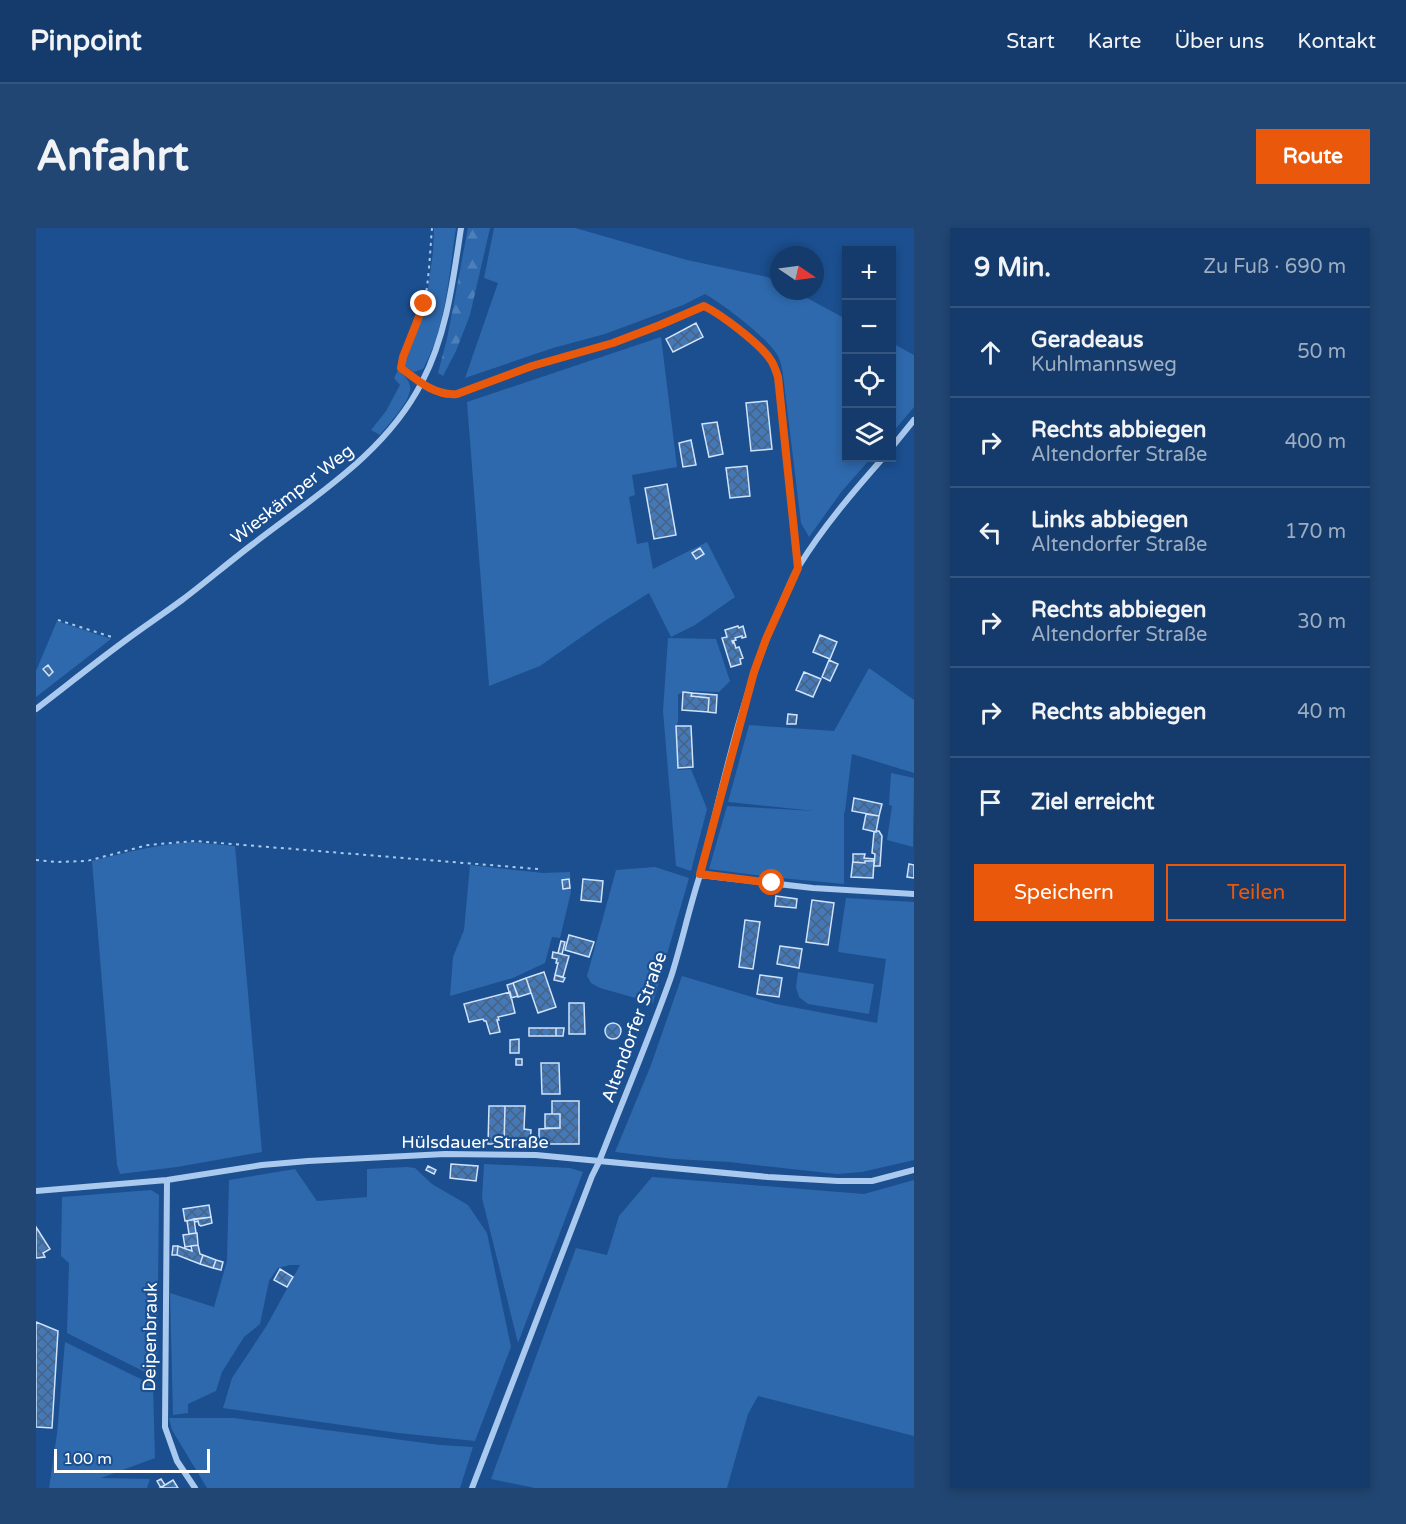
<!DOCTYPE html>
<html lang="de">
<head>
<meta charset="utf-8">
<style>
  body { margin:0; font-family:"Varela Round",sans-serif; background:#214673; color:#f1f3f6 }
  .controls { position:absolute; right:18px; top:18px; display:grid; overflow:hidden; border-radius:0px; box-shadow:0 3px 9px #0003 }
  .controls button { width:54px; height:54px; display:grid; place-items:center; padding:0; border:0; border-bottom:2px solid #33557e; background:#143b6b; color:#f1f3f6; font:30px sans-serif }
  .compass { position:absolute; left:734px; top:18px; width:54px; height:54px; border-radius:50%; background:#143b6b; box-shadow:0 3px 9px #0003; rotate:103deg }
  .scale { position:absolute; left:18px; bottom:15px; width:156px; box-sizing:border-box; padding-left:6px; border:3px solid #fff; border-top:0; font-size:16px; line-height:21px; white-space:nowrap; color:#fff; -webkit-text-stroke:4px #1b4f8f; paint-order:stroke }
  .stop { position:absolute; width:18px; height:18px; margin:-14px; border:4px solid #ea580c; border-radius:50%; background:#fff }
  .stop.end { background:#ea580c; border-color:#fff; box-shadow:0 2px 6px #0008 }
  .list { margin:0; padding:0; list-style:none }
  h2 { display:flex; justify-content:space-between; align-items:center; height:78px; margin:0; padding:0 24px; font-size:26px }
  h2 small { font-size:20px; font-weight:400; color:#9dadc1 }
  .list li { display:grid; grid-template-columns:39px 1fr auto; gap:18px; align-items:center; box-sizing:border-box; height:90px; padding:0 24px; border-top:2px solid #33557e }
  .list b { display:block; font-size:22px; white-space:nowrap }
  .list p { margin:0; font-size:20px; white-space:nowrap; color:#9dadc1 }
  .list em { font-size:20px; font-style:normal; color:#9dadc1 }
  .actions { display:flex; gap:12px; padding:18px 24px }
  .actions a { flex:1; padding:14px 0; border:2px solid #ea580c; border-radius:0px; text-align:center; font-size:21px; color:#ea580c }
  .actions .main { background:#ea580c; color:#fff }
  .icon { flex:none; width:33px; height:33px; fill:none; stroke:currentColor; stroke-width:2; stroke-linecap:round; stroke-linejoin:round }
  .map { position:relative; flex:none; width:878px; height:1260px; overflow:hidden; border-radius:0px }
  header { display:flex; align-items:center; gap:36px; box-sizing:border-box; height:84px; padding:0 30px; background:#143b6b; border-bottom:2px solid #33557e }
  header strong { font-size:28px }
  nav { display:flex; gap:33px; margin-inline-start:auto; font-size:21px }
  .intro { display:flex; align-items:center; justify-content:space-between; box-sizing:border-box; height:144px; padding:0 36px }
  h1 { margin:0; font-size:42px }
  .button { padding:15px 27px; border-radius:0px; background:#ea580c; color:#fff; font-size:21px; font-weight:700 }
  main { display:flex; gap:36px; padding:0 36px }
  aside { flex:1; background:#143b6b; border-radius:0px; box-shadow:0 3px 9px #0003 }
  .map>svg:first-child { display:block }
  .green { fill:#2e69ad }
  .forest { fill:url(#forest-firs) }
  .building { fill:url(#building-cross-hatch); stroke:#cfe3fa; stroke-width:1.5 }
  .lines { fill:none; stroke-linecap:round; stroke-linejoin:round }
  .path { stroke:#a9c9ee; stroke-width:2; stroke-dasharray:3 4.5; stroke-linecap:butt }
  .lane { stroke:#a9c9ee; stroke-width:4.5 }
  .street { stroke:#a9c9ee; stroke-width:6 }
  .route { stroke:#ea580c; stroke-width:8 }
  .labels { text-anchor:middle; stroke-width:4.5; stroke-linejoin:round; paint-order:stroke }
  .street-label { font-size:18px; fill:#fff; stroke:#1b4f8f }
</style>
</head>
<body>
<header>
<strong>Pinpoint</strong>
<nav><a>Start</a><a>Karte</a><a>Über uns</a><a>Kontakt</a></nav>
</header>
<div class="intro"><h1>Anfahrt</h1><a class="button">Route</a></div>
<main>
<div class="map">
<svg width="878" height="1260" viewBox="0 0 878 1260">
  <defs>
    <pattern id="forest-firs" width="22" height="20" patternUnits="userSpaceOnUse" patternTransform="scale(1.5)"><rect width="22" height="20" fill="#2e69ad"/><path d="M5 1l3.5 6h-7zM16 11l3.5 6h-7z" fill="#4d80b9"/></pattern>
    <pattern id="building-cross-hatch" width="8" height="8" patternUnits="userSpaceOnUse" patternTransform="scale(1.5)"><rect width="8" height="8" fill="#4478b7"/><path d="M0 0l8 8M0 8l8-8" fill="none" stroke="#486282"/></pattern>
  </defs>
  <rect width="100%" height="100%" fill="#1b4f8f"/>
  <path class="green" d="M398,0h22c-7,46 -10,100 -33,141l-9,3 -8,-5 -1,-5 21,-58 7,-52z
    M458,0h81l112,32 80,17 12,6v8h15l52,28v139h25l-29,33 -33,46 -8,-14 -18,-148c-1,-6 -2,-13 -5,-19 -9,-17 -55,-52 -73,-62l-22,11 -78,29 -52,14 -88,30 33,-95 -14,-5z
    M625,109l16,130 -45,8 3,20 -6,2 8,47 11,-2 5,27 54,-27 28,55 -40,28 -24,12 -22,-44 -49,31 -60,42 -51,20 -22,-284z
    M856,115l22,12v52l-22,26z
    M362,142c5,5 11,9 12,16 3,13 -22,39 -30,49l-9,-5 15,-19 14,-26 -6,-7z
    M21,393l54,18 -75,58v-26z
    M632,410l48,1 14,42 -11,11 -27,-1 -14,3v28l-2,4 2,44 13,-1 16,40 -16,62 -15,-5 -13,-155z
    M833,440l45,32v73l-62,-19 -7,57 -1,2v71l-74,-7 -61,-8 18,-63 88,5 -87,-9 21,-77 85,6z
    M855,545l23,5 -1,69 -26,-7 5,-34 -3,-1z
    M155,614l44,4 27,306 -85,15 -57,7 -3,-9 -25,-304c35,-9 63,-16 99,-19z
    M434,637l73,8 27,-1 1,20 -11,46 -8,-1 -7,26 -32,15 -63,18 3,-39 11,-27z
    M619,639l34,11 -36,125 -53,-15 -9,-5 -4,-7 29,-106z
    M810,670l68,4v258l-52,12 -25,2 -108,-12 -55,-3 -59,-7 36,-87 31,-89 94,28 101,19 9,-64 -48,-7z
    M762,744l76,12 -5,30 -61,-10 -9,-7 -3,-10z
    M448,936l86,4 13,4 -65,171 -36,-145z
    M371,939l8,1 17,16 36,21 19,28 24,114 -36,94 -77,-8 -175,-25 9,-30 35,-53 33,-60h-10l-12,3 -9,13 -9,43 -16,13 -22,35 -6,19 -28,13v9l-15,2 -3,-122 44,14 13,-46 2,-81 66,-11 22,32 50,-4v-28z
    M616,949l212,17 50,-14v256l-156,-40 -10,18 -21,74h-192l-44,-9 85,-231 31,7 12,-39z
    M115,962l8,5 -2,183 -90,-45 2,-70 -8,-7 1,-59z
    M29,1114l88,43 2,73 -54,20 49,1 -3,9h-98l8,-54z
    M133,1190h65l206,27 33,2 -13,41h-253l-35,-58z"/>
  <path class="forest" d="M432,0h22l-20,87 -14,36 -13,25 -5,-3 9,-34z"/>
  <path class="building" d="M660,95l7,14 -30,15 -7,-13z
    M731,173l5,48 -21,2 -5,-48z
    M681,194l6,32 -14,3 -7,-33z
    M655,212l5,25 -13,2 -4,-24z
    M711,238l3,30 -20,2 -4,-30z
    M631,256l9,51 -22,4 -9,-51z
    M664,320l4,6 -8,5 -4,-6z
    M702,398l1,2 4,-2 3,11 -4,1v-2l-7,2 1,2 -4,1 1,2 1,-1 2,6 3,-1 4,11 -3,1 1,5 -10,3 -9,-29 5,-1 -2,-7z
    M784,407l17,7 -7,17 -17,-7z
    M793,432l9,4 -8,17 -8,-4z
    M12,437l5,7 -4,4 -6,-7z
    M768,444l17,7 -8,18 -17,-7z
    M647,464l9,1 -1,3 18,2 -1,14 -26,-2z
    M656,465l25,2 -1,18 -8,-1 1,-14 -18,-2z
    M752,486l9,1 -1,9h-9z
    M640,498h15l2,41 -15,1z
    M818,570l28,6 -3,12 -27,-5z
    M830,586l13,2 -3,16 -13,-3z
    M840,603h3l3,5 -2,30h-6l1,-12 -3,-1 2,-21z
    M817,626h12l-1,4 10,1v2h-9v2l-12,-1z
    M817,632v2l12,1v-2h9l-1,17 -22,-1z
    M873,636l5,1v13l-7,-1z
    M533,651l1,9 -7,1 -1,-9z
    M547,651l20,2 -2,21 -20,-2z
    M740,668l21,3 -1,9 -21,-2z
    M776,672l22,3 -6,42 -22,-3z
    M709,692l15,2 -7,47 -14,-2z
    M533,707l25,7 -5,15 -24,-7z
    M525,713l4,1 -3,12 -4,-1z
    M744,718l22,3 -3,19 -22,-4z
    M517,724l16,4 -6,21 -8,-2 3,-12h-2l1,-4 -5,-1z
    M508,744l12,35 -18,6 -12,-35z
    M519,747l10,3 -2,4 -9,-2z
    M724,747l22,3 -3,19 -22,-3z
    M490,750l5,15 -13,4 -5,-14z
    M477,755l5,13 -7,2 -4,-13z
    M474,764l5,21 -17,4 1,3h-2l3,12 -10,2 -4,-13h-2l-1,-2 -14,3 -5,-18z
    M533,775h15l1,31h-16z
    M569 803a8 8 0 1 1 16 0a8 8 0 1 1-16 0Z
    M493,800h27v8h-27z
    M520,800h8l-1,8h-7z
    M483,811v14h-9v-13z
    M480,831h6v6h-6z
    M505,835h18l1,31h-18z
    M516,873h27v43h-40v-15l21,-1v-14h-8z
    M453,878h16l-1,38h-16z
    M469,878h20l-1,23 7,1 -1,16 -26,-2z
    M509,886h15v14h-15z
    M415,936l27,2 -2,15 -26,-3z
    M392,938l8,4 -2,4 -8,-4z
    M173,977l2,12 -26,4 -2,-12z
    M175,989l1,6 -11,3 -2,-1 -1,-4 -3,1 -1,-3z
    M158,991l2,14 -7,1 -2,-13z
    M0,999l14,22 -7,4 2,4 -9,1z
    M161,1005l1,12 -13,2 -2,-12z
    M162,1017l2,9 3,1 -3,9 -23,-9 1,-9 14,5 -1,-5z
    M137,1018h5l-1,9h-5z
    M167,1027l13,5 -3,8 -13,-4z
    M180,1032l7,2 -2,8 -8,-2z
    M244,1041l13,8 -6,10 -13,-7z
    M0,1094l22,9 -6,97 -16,-1z
    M125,1251l4,6 -4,3 -4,-7z
    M137,1252l5,8h-18l5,-3z"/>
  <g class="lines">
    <path class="path" d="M378,150l-13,-11c5,-21 17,-41 23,-63 5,-22 6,-53 8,-76
      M22,392l57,18
      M0,632l21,2 30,-1 61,-16 47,-4 343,28"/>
    <path class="lane" d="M385,156l25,11 11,-1 75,-28 81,-23 47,-18 44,-19 16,9 43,36 9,10 6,16 20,191"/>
    <path class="street" d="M856,219l22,-27
      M0,481c30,-23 60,-47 90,-69 19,-14 37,-26 56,-40 24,-18 47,-38 71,-56 62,-48 133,-91 169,-162 25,-48 31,-102 39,-154
      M664,647l113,13 101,6
      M131,952l-2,247 12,34 18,27
      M0,963l131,-11 95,-15 46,-4 137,-7 91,1 232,22 70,4h34l42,-11
      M436,1260l120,-312 7,-14c24,-62 50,-123 72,-185 11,-34 18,-69 29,-102 23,-89 41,-180 78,-263 7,-15 12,-32 21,-46 24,-39 54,-74 84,-108"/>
  </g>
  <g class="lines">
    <path class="route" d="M388,76l-21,53 -2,11c17,13 34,28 56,26l75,-28 81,-23 47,-18 44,-19c18,9 55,37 66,53 4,5 6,12 8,18l20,191 -32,71 -12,33 -54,202 72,9"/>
  </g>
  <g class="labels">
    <g class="street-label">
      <text transform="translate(256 266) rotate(-38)" y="6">Wieskämper Weg</text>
      <text transform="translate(598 799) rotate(-70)" y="6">Altendorfer Straße</text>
      <text x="439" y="920">Hülsdauer Straße</text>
      <text transform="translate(114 1109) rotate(-89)" y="6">Deipenbrauk</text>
    </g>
  </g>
</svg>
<div class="controls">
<button>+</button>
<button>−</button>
<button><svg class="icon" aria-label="locate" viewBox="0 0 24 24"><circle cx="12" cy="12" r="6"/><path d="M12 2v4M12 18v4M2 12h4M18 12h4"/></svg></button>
<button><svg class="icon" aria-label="layers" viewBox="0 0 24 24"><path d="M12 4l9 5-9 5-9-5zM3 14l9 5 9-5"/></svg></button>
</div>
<svg class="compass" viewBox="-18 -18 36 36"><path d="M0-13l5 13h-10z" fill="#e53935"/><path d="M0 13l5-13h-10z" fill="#9dadc1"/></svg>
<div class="scale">100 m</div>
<div class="stop" style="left:736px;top:655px"></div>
<div class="stop end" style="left:388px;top:76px"></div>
</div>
<aside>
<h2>9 Min.<small>Zu Fuß · 690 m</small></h2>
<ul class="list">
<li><svg class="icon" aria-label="ahead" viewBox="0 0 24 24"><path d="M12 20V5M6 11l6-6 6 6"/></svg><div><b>Geradeaus</b><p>Kuhlmannsweg</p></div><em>50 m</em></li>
<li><svg class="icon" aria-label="right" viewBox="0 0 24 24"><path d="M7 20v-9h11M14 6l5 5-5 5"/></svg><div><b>Rechts abbiegen</b><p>Altendorfer Straße</p></div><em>400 m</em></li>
<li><svg class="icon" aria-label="left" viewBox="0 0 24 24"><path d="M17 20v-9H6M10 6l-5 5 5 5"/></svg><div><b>Links abbiegen</b><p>Altendorfer Straße</p></div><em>170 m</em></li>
<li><svg class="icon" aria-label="right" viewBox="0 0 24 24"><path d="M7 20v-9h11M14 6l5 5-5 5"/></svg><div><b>Rechts abbiegen</b><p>Altendorfer Straße</p></div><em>30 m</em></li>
<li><svg class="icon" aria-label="right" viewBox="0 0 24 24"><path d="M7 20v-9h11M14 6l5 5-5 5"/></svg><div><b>Rechts abbiegen</b></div><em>40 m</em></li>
<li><svg class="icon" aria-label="arrive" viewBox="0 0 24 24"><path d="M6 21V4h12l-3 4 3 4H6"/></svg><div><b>Ziel erreicht</b></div></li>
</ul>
<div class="actions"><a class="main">Speichern</a><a>Teilen</a></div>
</aside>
</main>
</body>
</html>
